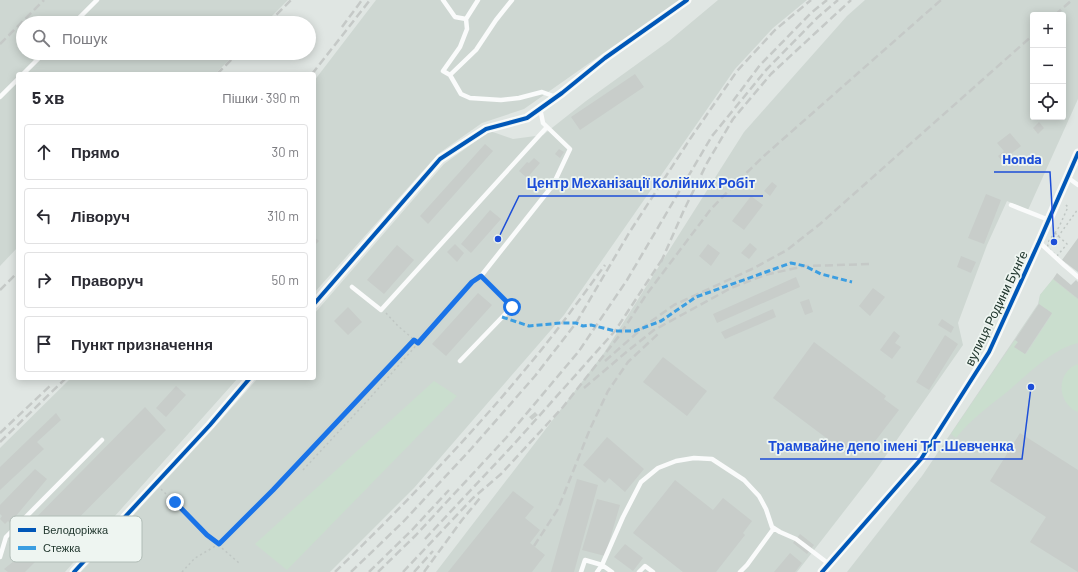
<!DOCTYPE html>
<html lang="uk">
<head>
<meta charset="utf-8">
<style>
  body { margin:0; font-family:Barlow,sans-serif; background:#f2f2f3; color:#2b2b33 }
  .controls { position:absolute; right:12px; top:12px; display:grid; overflow:hidden; border-radius:4px; box-shadow:0 2px 10px #0003 }
  .controls button { width:36px; height:36px; display:grid; place-items:center; padding:0; border:0; border-bottom:1px solid #e1e1e2; background:#fff; color:#2b2b33; font:20px sans-serif }
  .stop { position:absolute; width:12px; height:12px; margin:-9px; border:3px solid #1a73e8; border-radius:50%; background:#fff }
  .stop.end { background:#1a73e8; border-color:#fff; box-shadow:0 1px 4px #0008 }
  .list { margin:0; padding:0; list-style:none }
  h2 { display:flex; justify-content:space-between; align-items:center; height:52px; margin:0; padding:0 16px; font-size:17px }
  h2 small { font-size:13px; font-weight:400; color:#7c7c81 }
  .list li { display:grid; grid-template-columns:26px 1fr auto; gap:12px; align-items:center; box-sizing:border-box; height:56px; margin:0 8px 8px; padding:0 8px; border:1px solid #e1e1e2; border-radius:4px }
  .list b { display:block; font-size:15px; white-space:nowrap }
  .list em { font-size:13px; font-style:normal; color:#7c7c81 }
  .icon { flex:none; width:22px; height:22px; fill:none; stroke:currentColor; stroke-width:2; stroke-linecap:round; stroke-linejoin:round }
  .map { position:relative; flex:none; width:1078px; height:572px; overflow:hidden }
  .search { position:absolute; background:#fff; box-shadow:0 2px 10px #0003; left:16px; top:16px; width:300px; height:44px; display:flex; align-items:center; gap:10px; box-sizing:border-box; padding:0 14px; border-radius:22px; color:#7c7c81; font-size:15px }
  .panel { position:absolute; background:#fff; box-shadow:0 2px 10px #0003; left:16px; top:72px; width:300px; height:308px; border-radius:4px }
  .map>svg:first-child { display:block }
  .built { fill:#ced7d2; fill-rule:evenodd }
  .green { fill:#cadece }
  .building { fill:#c8cdca }
  .lines { fill:none; stroke-linecap:round; stroke-linejoin:round }
  .path { stroke:#bfc6c3; stroke-width:1.5; stroke-dasharray:2 3; stroke-linecap:butt }
  .lane { stroke:#fafbfb; stroke-width:4.5 }
  .street { stroke:#fafbfb; stroke-width:9 }
  .rail { stroke:#c5c9c7; stroke-width:2.5; stroke-dasharray:8 4; stroke-linecap:butt }
  .quiet { stroke:#3c9ee1; stroke-width:3; stroke-dasharray:6 3; stroke-linecap:butt }
  .cycleway-casing { stroke:#eef5f1; stroke-width:6 }
  .cycleway { stroke:#0057b8; stroke-width:4 }
  .route { stroke:#1a73e8; stroke-width:5 }
  .labels { text-anchor:middle; stroke-width:3.5; stroke-linejoin:round; paint-order:stroke }
  .street-label { font-size:13px; fill:#21372e; stroke:#eef5f1 }
  .key { fill:#eef5f1; stroke:#b0bcb6; stroke-width:1 }
  .key-label { font-size:11px; fill:#21372e }
  .leader { fill:none; stroke:#1d4ed8; stroke-width:1.5 }
  .callout-dot { fill:#1d4ed8; stroke:#eef5f1; stroke-width:1.5 }
  .callout-label { font-size:14px; text-anchor:middle; font-weight:bold; fill:#1d4ed8; stroke:#eef5f1; stroke-width:3.5; stroke-linejoin:round; paint-order:stroke }
</style>
</head>
<body>
<div class="map">
<svg width="1078" height="572" viewBox="0 0 1078 572">
  <rect width="100%" height="100%" fill="#e0e6e3"/>
  <path class="built" d="M0,0h288l-23,23h-242v30h213l-21,21h-197v173l-18,19z
    M376,0h303l-155,109 -42,14 -44,31 -124,139v-212z
    M718,0h89l-34,28 -38,41 -171,246 -150,173 -84,84h-249l132,-143 45,-51h56v-64l130,-150 46,-33 23,8 30,-4 43,-34 83,-60z
    M865,0h213v99l-50,111 -21,-9 -20,44 -29,78 5,22 -90,129 -76,98h-361l168,-219 140,-221 103,-116zM1033,15h30v102h-30z
    M1053,279l25,20v273h-231l75,-96 116,-172 2,-9z
    M71,378h167l-173,194h-65v-124z"/>
  <path class="green" d="M1053,279l25,20v44c-26,6 -51,32 -71,49 -18,14 -37,28 -51,46l-5,-4 64,-94 3,2 -3,5 11,7 26,-40 -13,-10 1,-9z
    M1078,364v48c-3,-1 -6,-3 -8,-5 -14,-13 -10,-37 8,-43z
    M434,381l23,15 -170,174 -32,-26z"/>
  <path class="building" d="M635,74l9,13 -64,43 -9,-13z
    M1039,122l5,6 -6,6 -5,-6z
    M1010,133l11,13 -19,15 -4,-5 6,-5 -7,-8z
    M485,144l8,7 -65,73 -8,-8z
    M559,149l5,3 -4,6 -5,-4z
    M534,158l6,5 -13,15 -8,-7 8,-9 2,1z
    M772,182l5,4 -7,10 -6,-5z
    M986,194l15,6 -17,44 -16,-6z
    M751,196l12,9 -19,25 -12,-9z
    M490,210l11,9 -30,34 -10,-9z
    M314,237l5,4 -5,5z
    M1078,238v34l-16,-12z
    M750,243l7,6 -8,10 -8,-6z
    M455,244l9,9 -7,9 -10,-10z
    M708,244l12,9 -9,13 -12,-10z
    M397,245l17,15 -30,34 -17,-14z
    M961,256l15,6 -5,11 -14,-6z
    M1057,273l14,12 5,-5 2,2v17l-25,-20z
    M796,277l4,10 -83,36 -4,-9z
    M873,288l12,9 -15,19 -11,-10z
    M478,293l14,12 -46,51 -14,-12z
    M809,299l4,13 -8,3 -5,-13z
    M1039,304l13,9 -27,41 -11,-7 4,-5 -3,-2z
    M348,307l14,15 -14,13 -14,-14z
    M773,309l3,8 -51,22 -4,-7z
    M942,319l12,8 -3,6 -13,-8z
    M894,331l6,5 -5,7 6,4 -9,12 -12,-9z
    M945,335l13,9 -29,46 -13,-8z
    M814,342l72,54 -2,3 15,11 -33,43 -14,-11 -7,10 -72,-54z
    M663,357l44,34 -20,25 -44,-34z
    M176,386l10,9 -20,22 -10,-9z
    M145,407l21,23 -141,142h-17l-4,-3 15,-12 -10,-12z
    M535,412l3,3 -6,5 -3,-3z
    M56,413l5,7 -24,22 7,7 -44,41v-23z
    M1020,433l58,37v102l-48,-30 16,-25 -56,-36z
    M607,437l37,32 -19,23 -16,-14 -4,5 -22,-18z
    M35,469l12,10 -37,44 -2,-2 -3,3 -5,-5 2,-3 -2,-2v-9z
    M577,479l21,6 -24,87h-23z
    M675,480l38,30 10,-12 29,23 -9,12 2,2 -29,37h-33l-50,-39z
    M513,491l21,16 -9,11 15,12 -10,13 15,12 -13,17h-84z
    M597,499l23,6 -15,51 -23,-6z
    M800,534l14,11 -7,9 -14,-11z
    M625,544l18,14 -10,13 -19,-14z
    M790,553l12,10 -7,9h-21z"/>
  <g class="lines">
    <path class="path" d="M1055,233l12,11 -10,12c-12,-10 -12,-11 -2,-23z
      M1055,233l4,-6 9,-20 -4,-4
      M1052,245l26,-36
      M386,313l12,13 20,17
      M303,470l65,-70 104,-118 4,-2
      M161,489l46,46 32,28
      M182,572l13,-14 24,-14 54,-54 141,-150"/>
    <path class="lane" d="M443,0l12,17 11,2 1,10 -7,18 -17,24 7,4 11,19 9,4 31,2 18,-2 23,-6 14,5
      M466,19l12,-19
      M74,23l23,-23
      M23,74l21,-21
      M450,75l26,-25 20,-30 16,-20
      M0,97l18,-18
      M1067,177l11,8
      M1011,205l38,15
      M1039,242l25,23 14,12
      M352,287l29,23 166,-183
      M460,361l52,-54 -31,-31 72,-91 17,-36 -27,-26 -3,-15
      M0,557l6,-20 96,-97
      M581,572l4,-12 17,5 10,7
      M597,572l5,-7 21,-48 18,-35 17,-14 18,-7 18,-3 18,1 32,21 15,16 7,13 6,18 8,5 16,7 33,25
      M639,572l6,-6 8,6
      M740,572l7,-7 27,-37"/>
    <path class="street" d="M314,304l126,-145 46,-30 41,-11 35,-25 43,-35 82,-58
      M74,572l136,-147 40,-47
      M822,572l99,-113 68,-107 50,-110 39,-89"/>
    <path class="rail" d="M1055,15l17,-15
      M268,23l23,-23
      M342,27l20,-27
      M0,44l44,-44
      M217,74l21,-21
      M312,74l58,-74
      M733,101l27,-36 51,-52 16,-13
      M661,262l23,-52 23,-47 26,-44 38,-45 80,-74
      M0,290l18,-18
      M605,361l41,-36 28,-20 78,-36 35,-19 33,-26 213,-189
      M584,388l40,-34 30,-24 77,-42 34,-13 40,-9 66,-2
      M0,433l52,-49
      M0,442l66,-64
      M425,539l89,-95 101,-113 48,-73
      M534,546l24,-37 32,-80 18,-38 20,-29 32,-30
      M335,572c67,-65 133,-133 193,-206 27,-32 52,-67 77,-101
      M351,572l52,-50 68,-73 64,-73 41,-53 53,-90 61,-94 47,-68 38,-41 36,-30
      M369,572l43,-42 37,-40
      M378,572l38,-37 90,-97 73,-87 48,-71 85,-144 54,-66 51,-52 21,-18
      M403,572l70,-74 28,-24 62,-67 56,-71 27,-41 65,-86 27,-28 27,-26 176,-155
      M414,572l19,-21
      M424,572l38,-52 18,-22"/>
    <path class="quiet" d="M502,317l27,9 32,-3h15l7,3 8,-1 24,6h20l26,-10 35,-24 95,-34 14,3 16,8 31,8"/>
    <defs>
      <path id="cycleway" d="M314,304l126,-145 46,-30 41,-11 35,-25 43,-35 82,-58
        M74,572l136,-147 40,-47
        M822,572l99,-113 68,-107 50,-110 39,-89"/>
    </defs>
    <use href="#cycleway" class="cycleway-casing"/>
    <use href="#cycleway" class="cycleway"/>
  </g>
  <g class="lines">
    <path class="route" d="M175,502l32,33 12,9 54,-54 141,-150 4,3 54,-61 9,-6 31,31"/>
  </g>
  <g class="labels">
    <g class="street-label">
      <text transform="translate(996 308) rotate(-64)" y="5">вулиця Родини Бунґе</text>
    </g>
  </g>
  <rect x="10" y="516" width="132" height="46" rx="6" class="key"/>
  <rect x="18" y="528" width="18" height="4" fill="#0057b8"/>
  <rect x="18" y="546" width="18" height="4" fill="#3c9ee1"/>
  <g class="key-label">
    <text x="43" y="534">Велодоріжка</text>
    <text x="43" y="552">Стежка</text>
  </g>
  <path class="leader" d="M1054 242L1050 172H994M498 239L519 196H763M1031 387L1022 459H760"/>
  <g class="callout-dot">
    <circle cx="1054" cy="242" r="4"/>
    <circle cx="498" cy="239" r="4"/>
    <circle cx="1031" cy="387" r="4"/>
  </g>
  <g class="callout-label">
    <text x="1022" y="164">Honda</text>
    <text x="641" y="188">Центр Механізації Колійних Робіт</text>
    <text x="891" y="451">Трамвайне депо імені Т.Г.Шевченка</text>
  </g>
</svg>
<div class="controls">
<button>+</button>
<button>−</button>
<button><svg class="icon" aria-label="locate" viewBox="0 0 24 24"><circle cx="12" cy="12" r="6"/><path d="M12 2v4M12 18v4M2 12h4M18 12h4"/></svg></button>
</div>
<div class="stop" style="left:512px;top:307px"></div>
<div class="stop end" style="left:175px;top:502px"></div>
<div class="search"><svg class="icon" aria-label="search" viewBox="0 0 24 24"><circle cx="10" cy="10" r="6"/><path d="M15 15l6 6"/></svg>Пошук</div>
<section class="panel">
<h2>5 хв<small>Пішки · 390 m</small></h2>
<ul class="list">
<li><svg class="icon" aria-label="ahead" viewBox="0 0 24 24"><path d="M12 20V5M6 11l6-6 6 6"/></svg><div><b>Прямо</b></div><em>30 m</em></li>
<li><svg class="icon" aria-label="left" viewBox="0 0 24 24"><path d="M17 20v-9H6M10 6l-5 5 5 5"/></svg><div><b>Ліворуч</b></div><em>310 m</em></li>
<li><svg class="icon" aria-label="right" viewBox="0 0 24 24"><path d="M7 20v-9h11M14 6l5 5-5 5"/></svg><div><b>Праворуч</b></div><em>50 m</em></li>
<li><svg class="icon" aria-label="arrive" viewBox="0 0 24 24"><path d="M6 21V4h12l-3 4 3 4H6"/></svg><div><b>Пункт призначення</b></div></li>
</ul>
</section>
</div>
</body>
</html>
